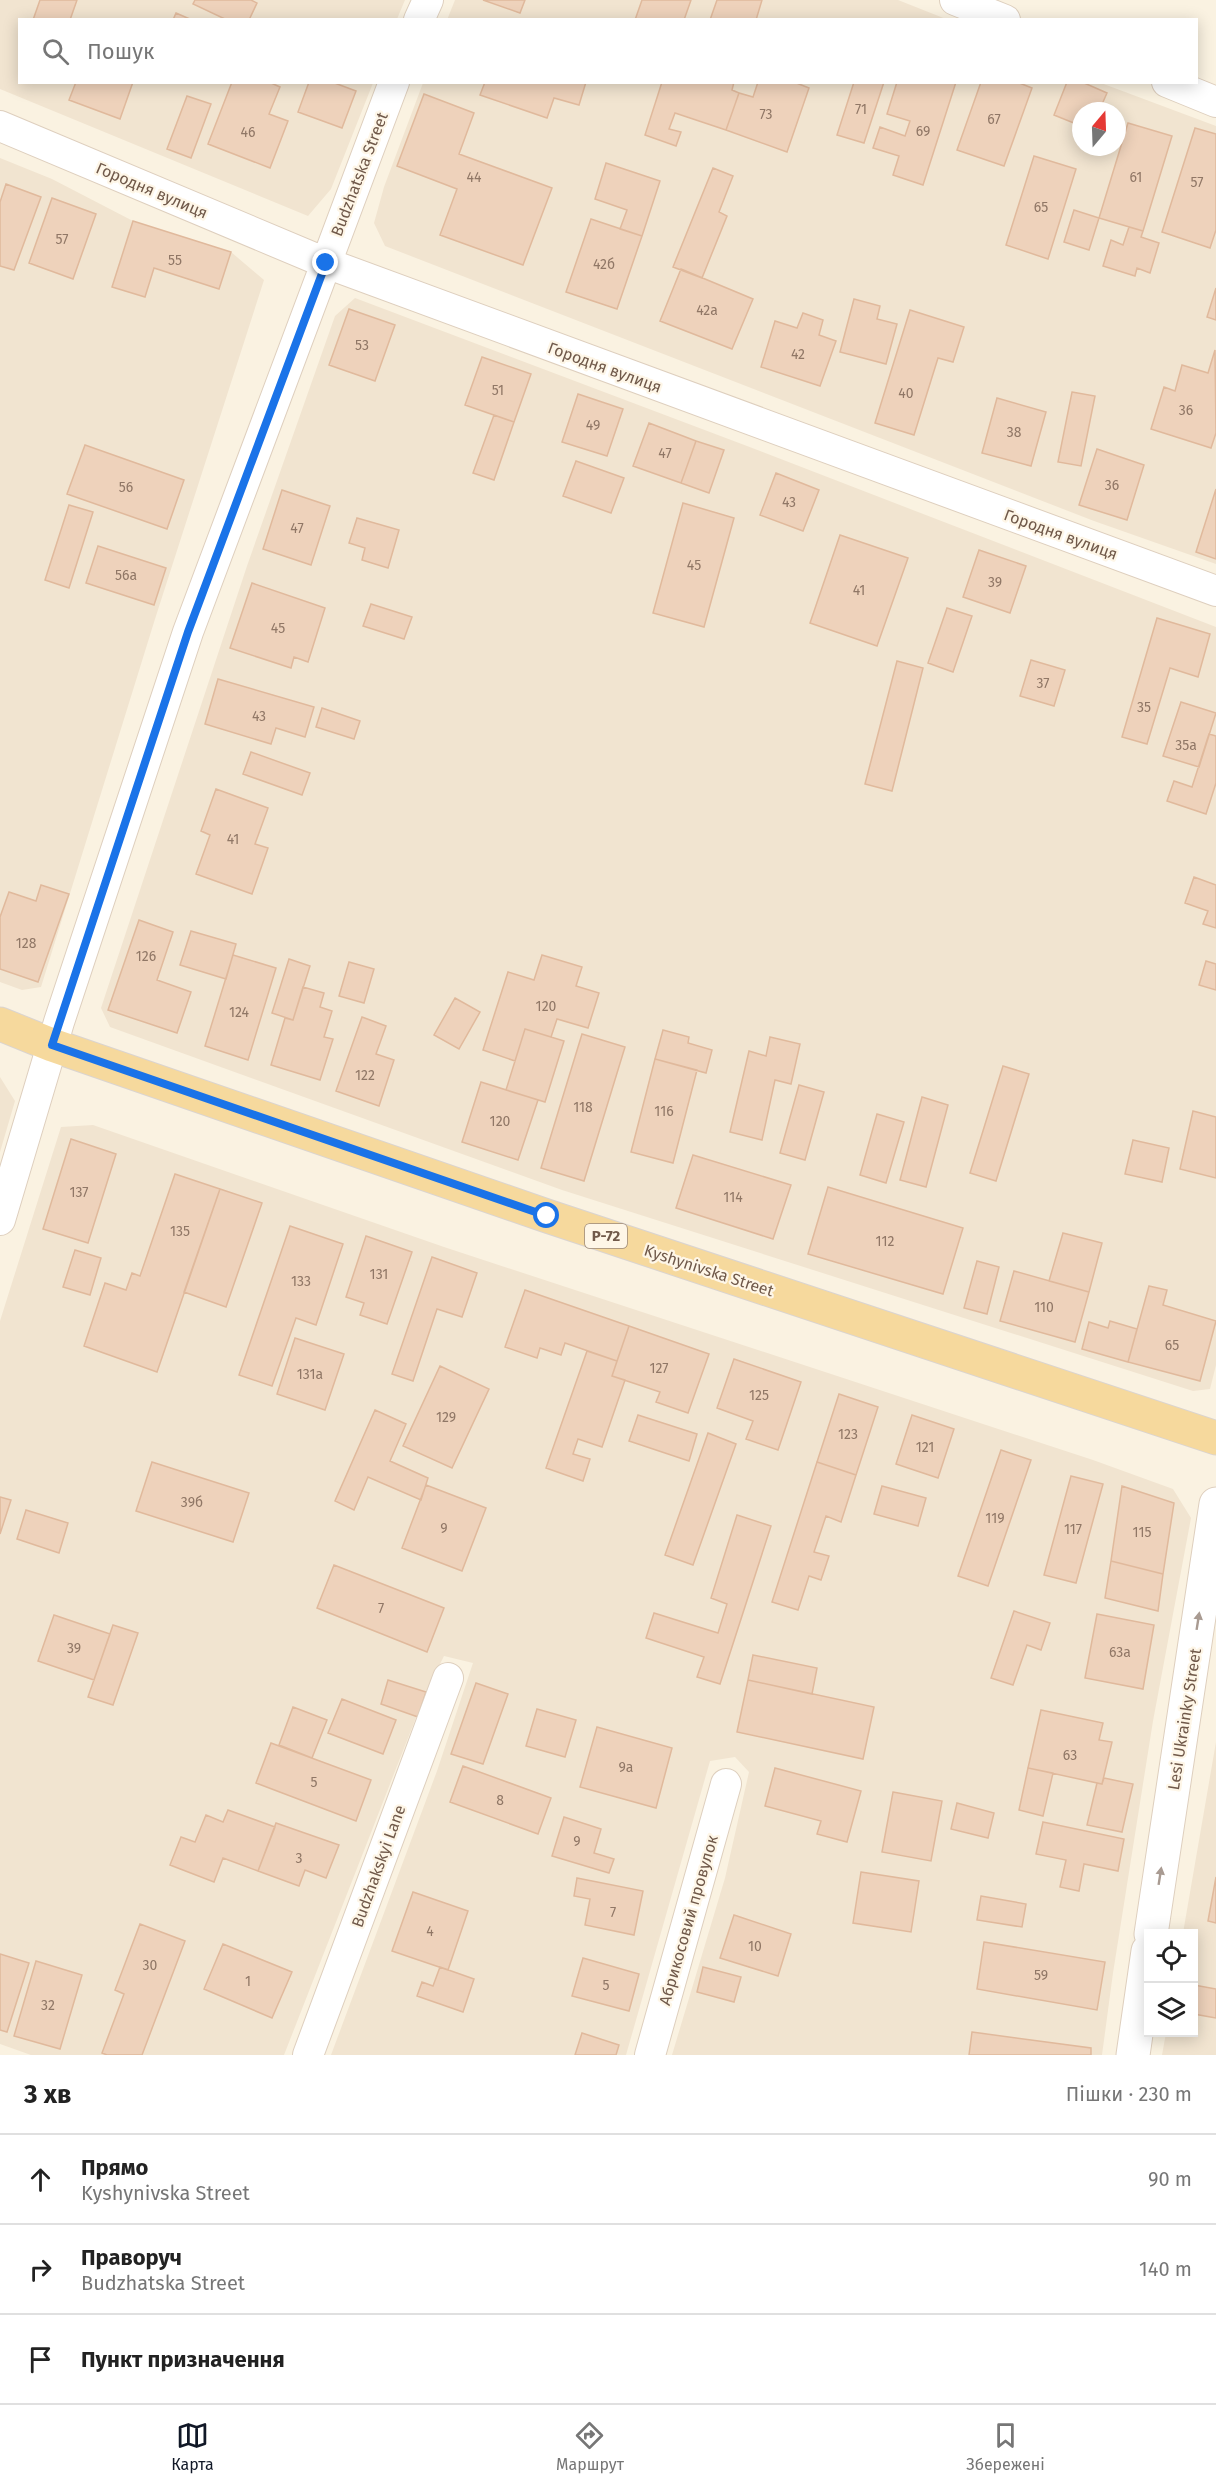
<!DOCTYPE html>
<html lang="uk">
<head>
<meta charset="utf-8">
<style>
  body { margin:0; font-family:"Fira Sans",sans-serif; background:#f6f6f6; color:#222 }
  .controls { position:absolute; right:18px; bottom:18px; display:grid; overflow:hidden; border-radius:0px; box-shadow:0 3px 15px #0003 }
  .controls button { width:54px; height:54px; display:grid; place-items:center; padding:0; border:0; border-bottom:2px solid #e0e0e0; background:#fff; color:#222; font:30px sans-serif }
  .compass { position:absolute; left:1072px; top:102px; width:54px; height:54px; border-radius:50%; background:#fff; box-shadow:0 3px 15px #0003; rotate:19deg }
  .stop { position:absolute; width:18px; height:18px; margin:-14px; border:4px solid #1a73e8; border-radius:50%; background:#fff }
  .stop.end { background:#1a73e8; border-color:#fff; box-shadow:0 2px 6px #0008 }
  .list { margin:0; padding:0; list-style:none }
  h2 { display:flex; justify-content:space-between; align-items:center; height:78px; margin:0; padding:0 24px; font-size:26px }
  h2 small { font-size:20px; font-weight:400; color:#767676 }
  .list li { display:grid; grid-template-columns:39px 1fr auto; gap:18px; align-items:center; box-sizing:border-box; height:90px; padding:0 24px; border-top:2px solid #e0e0e0 }
  .list b { display:block; font-size:22px; white-space:nowrap }
  .list p { margin:0; font-size:20px; white-space:nowrap; color:#767676 }
  .list em { font-size:20px; font-style:normal; color:#767676 }
  .icon { flex:none; width:33px; height:33px; fill:none; stroke:currentColor; stroke-width:2; stroke-linecap:round; stroke-linejoin:round }
  .map { position:relative; flex:none; width:1216px; height:2055px; overflow:hidden }
  .search { position:absolute; background:#fff; box-shadow:0 3px 15px #0003; left:18px; right:18px; top:18px; height:66px; display:flex; align-items:center; gap:15px; box-sizing:border-box; padding:0 21px; border-radius:0px; color:#767676; font-size:22px }
  .sheet { height:348px; background:#fff }
  nav { display:flex; justify-content:space-around; align-items:center; box-sizing:border-box; height:84px; border-top:2px solid #e0e0e0; background:#fff; font-size:16px; color:#767676 }
  nav a { display:grid; justify-items:center; gap:3px }
  nav .on { color:#111827 }
  .map>svg:first-child { display:block }
  .residential { fill:#f1e4d0; fill-rule:evenodd }
  .building { fill:#eed2bb; stroke:#e0b99c; stroke-width:1.5 }
  .lines { fill:none; stroke-linecap:round; stroke-linejoin:round }
  .minor-casing { stroke:#decfbe; stroke-width:32 }
  .tertiary-casing { stroke:#decfbe; stroke-width:35 }
  .primary-casing { stroke:#dad4d0; stroke-width:35 }
  .minor { stroke:#fff; stroke-width:30 }
  .tertiary { stroke:#fff; stroke-width:33 }
  .primary { stroke:#f6d99d; stroke-width:33 }
  .oneway { fill:#a99b92 }
  .route { stroke:#1a73e8; stroke-width:8 }
  .labels { text-anchor:middle; stroke-width:4.5; stroke-linejoin:round; paint-order:stroke }
  .number-label { font-size:14px; fill:#907766 }
  .shield { fill:#fef6e7; stroke:#9b8879; stroke-width:1.5 }
  .shield-label { font-size:15px; font-weight:bold; fill:#70594a }
  .street-label { font-size:16px; fill:#70594a; stroke:#fef6e7 }
</style>
</head>
<body>
<div class="map">
<svg width="1216" height="2055" viewBox="0 0 1216 2055">
  <rect width="100%" height="100%" fill="#faf2e1"/>
  <path class="residential" d="M0,0h405l-8,19 -377,1v62l353,1 -42,106 -23,27 -308,-127z
    M455,0h443l48,19 -499,1z
    M423,83h678l115,43v438l-122,-43 -709,-275 -11,-23 10,-36zM1081,111h36v36h-36z
    M0,158l52,21 81,42 98,31 33,28 -109,339 -114,368 -19,3 -22,-8z
    M355,298l392,148 469,181v738l-6,24 -17,2 -631,-201 -452,-163 -9,-19 146,-442 88,-250z
    M0,1077l15,24 -15,51z
    M93,1125l351,122 649,213 80,29 18,29 -38,203 -40,252 -11,82h-430l53,-177 24,-106 -14,-15 -25,4 -84,294h-295l106,-284 36,-108 -29,-7 -18,36 -142,363h-253l-31,-11v-723l61,-194z
    M1216,1742v313h-54l4,-22 28,-1v-98l-11,-1z"/>
  <path class="building" d="M40,0h37l-7,20h-37z
    M195,0h56l6,3 -8,17h-22l-34,-16z
    M483,0h42l-5,13z
    M642,0h49l-7,20h-49z
    M717,0h45l-6,20h-46z
    M176,13l16,7h-19z
    M76,82h57l-13,37 -51,-19z
    M232,82h37l11,5 -11,27 19,7 -18,47 -62,-24z
    M309,82h23l24,9 -14,37 -44,-16z
    M485,82h101l-7,23 -25,-7 -7,20 -67,-23z
    M662,82h72l-2,8 7,3 -13,37 -51,-17 -6,16 12,3 -5,14 -31,-11z
    M758,82h36l15,6 -22,64 -61,-22 13,-37 14,4z
    M854,82h30l-20,61 -27,-8z
    M897,82h59l-33,103 -30,-10 6,-19 -26,-8 7,-21 25,9 5,-15 -23,-7z
    M981,82h36l15,6 -28,78 -47,-16z
    M1067,82h15l25,11 -8,18h-18v15l-27,-11z
    M424,94l50,19 -15,41 93,34 -29,77 -83,-30 17,-46 -60,-23z
    M187,96l24,8 -20,54 -24,-9z
    M1128,123l44,13 -29,95 -44,-13z
    M1195,128l21,6v96l-6,18 -48,-16z
    M1034,156l42,13 -28,90 -42,-14z
    M606,163l54,18 -18,55 -22,-7 7,-19 -32,-11z
    M713,168l20,8 -14,36 8,4 -25,62 -29,-11z
    M6,184l35,13 -27,73 -14,-4v-64z
    M52,198l44,16 -23,65 -44,-16z
    M1074,210l25,8 -10,32 -25,-8z
    M591,219l51,17 -25,73 -51,-17z
    M133,221l98,31 -12,37 -65,-21 -9,29 -33,-10z
    M1129,227l14,4 -2,6 18,6 -9,30 -13,-5 -2,8 -32,-10 8,-26 12,5z
    M681,269l72,30 -21,50 -72,-28z
    M1216,288v32l-9,-3z
    M854,299l26,7 -3,13 20,5 -11,40 -46,-12z
    M349,309l46,16 -20,56 -46,-16z
    M910,310l54,17 -11,35 -15,-4 -24,77 -39,-12z
    M803,313l20,7 -4,15 17,6 -16,45 -59,-19 14,-46 22,7z
    M1215,350l1,83 -5,15 -60,-19 13,-42 11,4 7,-26 26,8z
    M482,357l49,17 -17,48 -49,-17z
    M1072,392l23,4 -14,70 -23,-4z
    M578,394l45,15 -16,47 -45,-14z
    M997,398l49,14 -15,54 -49,-13z
    M494,415l20,7 -20,58 -21,-7z
    M649,423l47,18 -15,42 -48,-17z
    M696,441l28,9 -15,43 -28,-10z
    M85,445l99,35 -17,49 -100,-35z
    M1097,449l47,16 -17,55 -48,-15z
    M576,461l48,17 -13,35 -48,-17z
    M776,473l43,17 -16,41 -43,-16z
    M1216,489v70l-20,-7z
    M282,490l48,16 -19,59 -48,-16z
    M683,503l51,15 -30,109 -51,-14z
    M69,505l24,7 -24,76 -24,-8z
    M357,518l42,12 -11,38 -26,-8 3,-12 -16,-5z
    M840,535l68,23 -31,88 -67,-23z
    M98,546l68,22 -12,37 -68,-22z
    M979,550l47,16 -16,47 -47,-16z
    M252,583l73,25 -17,54 -14,-5 -3,11 -61,-20z
    M371,604l41,13 -8,22 -41,-13z
    M947,608l25,8 -19,56 -25,-9z
    M1157,618l53,16 -12,43 -28,-9 -23,76 -25,-7z
    M1031,660l34,10 -11,36 -34,-10z
    M897,661l26,7 -31,123 -27,-7z
    M218,679l96,28 -9,30 -29,-9 -5,16 -66,-20z
    M1181,702l35,11 -17,54 -36,-11z
    M322,708l38,13 -6,18 -38,-12z
    M1209,734l7,2v47l-10,31 -39,-13 7,-20 18,6z
    M251,752l59,21 -8,22 -59,-21z
    M216,789l52,19 -13,36 13,4 -16,46 -56,-20 14,-39 -9,-4z
    M1194,877l22,8v43l-13,-4 5,-13 -23,-8z
    M41,885l28,9 -31,88 -38,-13v-52l9,-25 27,9z
    M139,920l34,12 -16,48 34,12 -14,41 -69,-23z
    M191,931l45,13 -10,35 -46,-14z
    M233,955l43,13 -28,92 -43,-14z
    M542,955l40,12 -6,19 23,7 -11,35 -31,-9 -6,18 -26,-8 -10,32 -32,-11 25,-78 26,8z
    M289,959l21,7 -17,54 -21,-7z
    M1206,961l10,3v26l-17,-5z
    M349,962l25,7 -10,34 -25,-7z
    M303,987l21,6 -4,14 12,4 -8,26 9,2 -13,41 -49,-15 14,-47 8,2z
    M455,998l25,14 -21,37 -25,-14z
    M362,1017l24,9 -10,28 18,6 -15,46 -43,-15z
    M525,1029l39,12 -19,61 -39,-12z
    M663,1030l26,7 -1,6 24,7 -6,23 -51,-14z
    M582,1034l43,13 -41,134 -43,-13z
    M770,1037l30,7 -9,40 -16,-4 -13,60 -32,-8 19,-81 17,5z
    M655,1059l42,11 -24,93 -42,-11z
    M1003,1066l26,8 -33,107 -26,-8z
    M481,1082l57,18 -20,60 -56,-18z
    M799,1085l25,7 -19,68 -25,-7z
    M922,1097l26,8 -22,82 -26,-7z
    M1193,1111l23,6v61l-36,-9z
    M877,1114l27,8 -18,61 -26,-8z
    M71,1139l45,15 -28,89 -45,-14z
    M1133,1140l36,8 -7,34 -37,-8z
    M693,1155l98,30 -18,54 -97,-31z
    M175,1174l45,15 -63,183 -73,-26 21,-63 21,7 6,-17 8,3z
    M828,1187l135,41 -20,66 -135,-40z
    M220,1189l42,14 -36,104 -42,-15z
    M290,1226l53,18 -27,81 -20,-7 -24,68 -33,-11z
    M1063,1233l39,10 -13,49 -40,-11z
    M366,1236l46,16 -25,72 -27,-9 4,-12 -18,-6z
    M75,1250l26,8 -11,37 -27,-8z
    M432,1257l45,16 -15,44 -25,-8 -24,72 -21,-7z
    M977,1261l22,6 -12,47 -23,-6z
    M1014,1271l75,21 -14,50 -75,-21z
    M1149,1286l18,4 -4,15 53,16 -16,60 -72,-19z
    M525,1290l104,36 -12,35 -52,-18 -4,12 -21,-7 -3,10 -32,-11z
    M1110,1321l27,8 -9,33 -46,-13 7,-27 19,6z
    M629,1326l80,28 -21,59 -32,-11 4,-10 -48,-16z
    M295,1338l49,16 -19,56 -48,-16z
    M587,1351l30,10 -5,15 13,4 -23,67 -24,-8 -5,15 17,5 -7,22 -37,-13z
    M734,1359l67,23 -23,68 -32,-11 7,-18 -36,-13z
    M440,1366l49,23 -37,79 -49,-22z
    M839,1394l39,13 -22,68 -39,-13z
    M375,1410l31,14 -16,37 38,17 -7,22 -53,-23 -14,33 -19,-9z
    M638,1415l59,19 -8,27 -60,-20z
    M912,1415l42,14 -16,49 -42,-14z
    M708,1433l28,11 -43,121 -28,-10z
    M1001,1450l30,10 -43,126 -30,-10z
    M152,1462l97,31 -16,49 -97,-31z
    M817,1462l39,13 -15,47 -15,-6 -12,36 15,4 -8,24 -12,-4 -11,34 -26,-8z
    M1071,1476l32,8 -27,99 -32,-8z
    M426,1485l60,23 -24,63 -60,-23z
    M882,1486l44,12 -8,28 -44,-12z
    M1122,1486l52,17 -11,71 -52,-13z
    M0,1497l11,3 -11,34z
    M26,1510l42,13 -9,30 -42,-14z
    M737,1515l34,11 -51,158 -23,-7 7,-20 -58,-19 8,-25 64,20 9,-29 -16,-6z
    M1111,1561l52,13 -5,37 -53,-13z
    M334,1565l110,43 -17,44 -110,-44z
    M1014,1611l36,12 -9,27 -14,-5 -14,40 -22,-7z
    M1097,1614l57,11 -11,64 -58,-11z
    M54,1615l56,19 -16,46 -56,-19z
    M113,1625l25,8 -25,72 -25,-8z
    M753,1655l64,13 -5,26 -64,-14z
    M388,1680l38,12 -8,25 -37,-13z
    M748,1680l126,27 -11,52 -126,-27z
    M476,1683l32,11 -25,70 -32,-10z
    M342,1699l54,21 -13,34 -55,-21z
    M293,1707l34,13 -15,38 -33,-13z
    M537,1709l39,11 -11,37 -39,-11z
    M1041,1710l62,13 -4,17 13,2 -10,42 -74,-16z
    M597,1727l75,21 -16,60 -76,-21z
    M271,1743l100,37 -15,41 -100,-38z
    M463,1766l88,32 -13,36 -88,-32z
    M775,1768l86,23 -14,51 -30,-8 4,-13 -56,-15z
    M1028,1768l25,5 -10,43 -24,-6z
    M1104,1778l29,6 -11,48 -35,-7 10,-42 5,1z
    M893,1792l49,9 -11,60 -49,-9z
    M957,1803l37,10 -6,25 -37,-9z
    M228,1810l47,17 -17,44 -35,-13 -9,24 -44,-17 11,-28 14,5 11,-27 17,7z
    M564,1817l37,12 -7,24 20,6 -5,14 -57,-17z
    M1043,1822l81,17 -6,32 -34,-7 -5,27 -19,-4 6,-27 -30,-6z
    M276,1823l63,22 -13,33 -21,-8 -6,16 -41,-15z
    M861,1872l58,9 -8,51 -58,-9z
    M1216,1877v46l-8,-2z
    M577,1878l66,13 -9,44 -49,-10 5,-26 -16,-3z
    M413,1892l55,19 -20,59 -56,-19z
    M981,1896l45,8 -4,23 -45,-7z
    M734,1915l57,19 -13,42 -58,-18z
    M140,1924l45,17 -43,114h-35l-5,-2 22,-59 -9,-4z
    M984,1942l121,20 -8,48 -120,-21z
    M223,1944l69,28 -20,46 -68,-29z
    M0,1954l29,9 -22,69 -7,-2z
    M583,1958l56,16 -10,37 -57,-15z
    M36,1961l46,14 -22,74 -46,-13z
    M440,1967l34,12 -11,33 -46,-16 5,-14 11,4z
    M703,1967l38,10 -7,25 -37,-10z
    M1194,1985l22,4v29l-22,-4z
    M972,2032l119,16v7h-122z
    M582,2033l37,12 -3,10h-41z"/>
  <g class="lines">
    <defs>
      <path id="minor" d="M955,0l50,20
        M419,20l9,-20
        M1167,82l49,20
        M0,126l326,137 890,328
        M0,1220l59,-198 129,-390 206,-550
        M308,2055l140,-377
        M650,2055l76,-271"/>
      <path id="tertiary" d="M1151,1934l65,-430
        M1133,2055l15,-104"/>
      <path id="primary" d="M0,1024l52,21 495,171 669,222"/>
    </defs>
    <use href="#minor" class="minor-casing"/>
    <use href="#tertiary" class="tertiary-casing"/>
    <use href="#primary" class="primary-casing"/>
    <use href="#minor" class="minor"/>
    <use href="#tertiary" class="tertiary"/>
    <use href="#primary" class="primary"/>
  </g>
  <defs><path id="oneway-solid" d="M-6-.8H1V-3.2L6.5 0L1 3.2V.8H-6Z" transform="scale(1.5)"/></defs>
  <g class="oneway">
    <use href="#oneway-solid" transform="translate(1198 1621) rotate(-81)"/>
    <use href="#oneway-solid" transform="translate(1160 1876) rotate(-81)"/>
  </g>
  <g class="lines">
    <path class="route" d="M326,263l-138,369 -136,413 495,171"/>
  </g>
  <g class="labels">
    <g class="number-label">
      <text x="861" y="114">71</text>
      <text x="766" y="119">73</text>
      <text x="994" y="124">67</text>
      <text x="923" y="136">69</text>
      <text x="248" y="137">46</text>
      <text x="474" y="182">44</text>
      <text x="1136" y="182">61</text>
      <text x="1197" y="187">57</text>
      <text x="1041" y="212">65</text>
      <text x="62" y="244">57</text>
      <text x="175" y="265">55</text>
      <text x="604" y="269">42б</text>
      <text x="707" y="315">42а</text>
      <text x="362" y="350">53</text>
      <text x="798" y="359">42</text>
      <text x="498" y="395">51</text>
      <text x="906" y="398">40</text>
      <text x="1186" y="415">36</text>
      <text x="593" y="430">49</text>
      <text x="1014" y="437">38</text>
      <text x="665" y="458">47</text>
      <text x="1112" y="490">36</text>
      <text x="126" y="492">56</text>
      <text x="789" y="507">43</text>
      <text x="297" y="533">47</text>
      <text x="694" y="570">45</text>
      <text x="126" y="580">56а</text>
      <text x="995" y="587">39</text>
      <text x="859" y="595">41</text>
      <text x="278" y="633">45</text>
      <text x="1043" y="688">37</text>
      <text x="1144" y="712">35</text>
      <text x="259" y="721">43</text>
      <text x="1186" y="750">35а</text>
      <text x="233" y="844">41</text>
      <text x="26" y="948">128</text>
      <text x="146" y="961">126</text>
      <text x="546" y="1011">120</text>
      <text x="239" y="1017">124</text>
      <text x="365" y="1080">122</text>
      <text x="583" y="1112">118</text>
      <text x="664" y="1116">116</text>
      <text x="500" y="1126">120</text>
      <text x="79" y="1197">137</text>
      <text x="733" y="1202">114</text>
      <text x="180" y="1236">135</text>
      <text x="885" y="1246">112</text>
      <text x="379" y="1279">131</text>
      <text x="301" y="1286">133</text>
      <text x="1044" y="1312">110</text>
      <text x="1172" y="1350">65</text>
      <text x="659" y="1373">127</text>
      <text x="310" y="1379">131а</text>
      <text x="759" y="1400">125</text>
      <text x="446" y="1422">129</text>
      <text x="848" y="1439">123</text>
      <text x="925" y="1452">121</text>
      <text x="192" y="1507">39б</text>
      <text x="995" y="1523">119</text>
      <text x="444" y="1533">9</text>
      <text x="1073" y="1534">117</text>
      <text x="1142" y="1537">115</text>
      <text x="381" y="1613">7</text>
      <text x="74" y="1653">39</text>
      <text x="1120" y="1657">63а</text>
      <text x="1070" y="1760">63</text>
      <text x="626" y="1772">9а</text>
      <text x="314" y="1787">5</text>
      <text x="500" y="1805">8</text>
      <text x="577" y="1846">9</text>
      <text x="299" y="1863">3</text>
      <text x="613" y="1917">7</text>
      <text x="430" y="1936">4</text>
      <text x="755" y="1951">10</text>
      <text x="150" y="1970">30</text>
      <text x="1041" y="1980">59</text>
      <text x="248" y="1986">1</text>
      <text x="606" y="1990">5</text>
      <text x="48" y="2010">32</text>
    </g>
    <rect class="shield" x="585" y="1224" width="42" height="24" rx="4.5"/>
    <g class="shield-label">
      <text x="606" y="1241">Р-72</text>
    </g>
    <g class="street-label">
      <text transform="translate(359 174) rotate(-69)" y="6">Budzhatska Street</text>
      <text transform="translate(152 190) rotate(23)" y="6">Городня вулиця</text>
      <text transform="translate(605 367) rotate(20)" y="6">Городня вулиця</text>
      <text transform="translate(1061 534) rotate(20)" y="6">Городня вулиця</text>
      <text transform="translate(709 1270) rotate(18)" y="6">Kyshynivska Street</text>
      <text transform="translate(1184 1719) rotate(-81)" y="6">Lesi Ukrainky Street</text>
      <text transform="translate(378 1866) rotate(-70)" y="6">Budzhakskyi Lane</text>
      <text transform="translate(688 1920) rotate(-74)" y="6">Абрикосовий провулок</text>
    </g>
  </g>
</svg>
<div class="controls">
<button><svg class="icon" aria-label="locate" viewBox="0 0 24 24"><circle cx="12" cy="12" r="6"/><path d="M12 2v4M12 18v4M2 12h4M18 12h4"/></svg></button>
<button><svg class="icon" aria-label="layers" viewBox="0 0 24 24"><path d="M12 4l9 5-9 5-9-5zM3 14l9 5 9-5"/></svg></button>
</div>
<svg class="compass" viewBox="-18 -18 36 36"><path d="M0-13l5 13h-10z" fill="#e53935"/><path d="M0 13l5-13h-10z" fill="#767676"/></svg>
<div class="stop" style="left:547px;top:1216px"></div>
<div class="stop end" style="left:326px;top:263px"></div>
<div class="search"><svg class="icon" aria-label="search" viewBox="0 0 24 24"><circle cx="10" cy="10" r="6"/><path d="M15 15l6 6"/></svg>Пошук</div>
</div>
<section class="sheet">
<h2>3 хв<small>Пішки · 230 m</small></h2>
<ul class="list">
<li><svg class="icon" aria-label="ahead" viewBox="0 0 24 24"><path d="M12 20V5M6 11l6-6 6 6"/></svg><div><b>Прямо</b><p>Kyshynivska Street</p></div><em>90 m</em></li>
<li><svg class="icon" aria-label="right" viewBox="0 0 24 24"><path d="M7 20v-9h11M14 6l5 5-5 5"/></svg><div><b>Праворуч</b><p>Budzhatska Street</p></div><em>140 m</em></li>
<li><svg class="icon" aria-label="arrive" viewBox="0 0 24 24"><path d="M6 21V4h12l-3 4 3 4H6"/></svg><div><b>Пункт призначення</b></div></li>
</ul>
</section>
<nav>
<a class="on"><svg class="icon" aria-label="map" viewBox="0 0 24 24"><path d="M3 6l6-2 6 2 6-2v14l-6 2-6-2-6 2zM9 4v14M15 6v14"/></svg>Карта</a>
<a><svg class="icon" aria-label="directions" viewBox="0 0 24 24"><path d="M12 3l9 9-9 9-9-9zM9 14v-3h6M13 9l2 2-2 2"/></svg>Маршрут</a>
<a><svg class="icon" aria-label="saved" viewBox="0 0 24 24"><path d="M7 4h10v16l-5-4-5 4z"/></svg>Збережені</a>
</nav>
</body>
</html>
